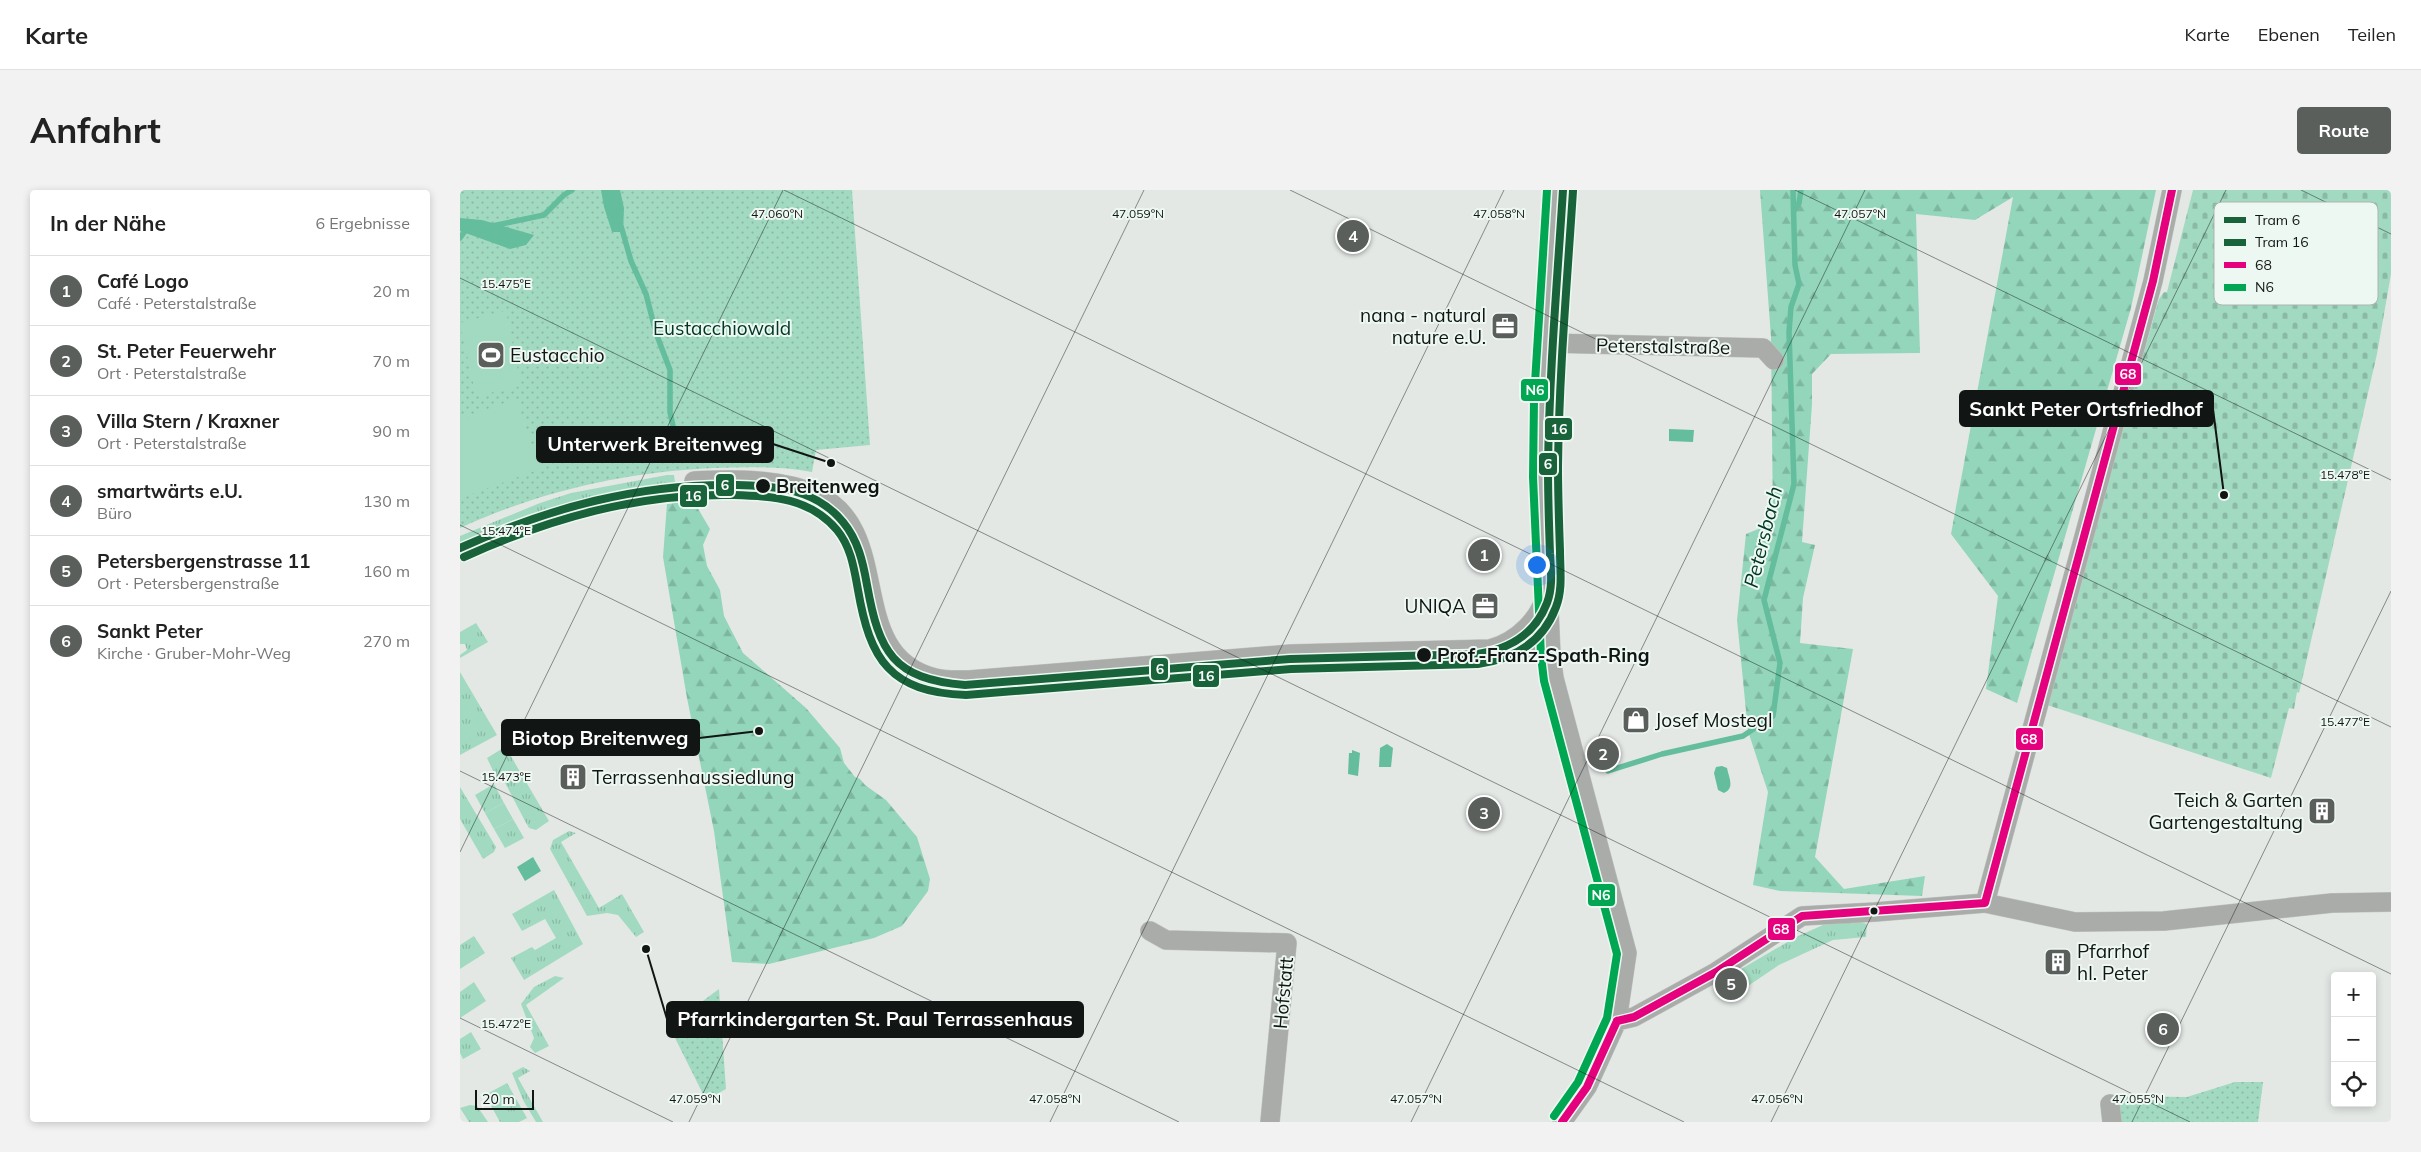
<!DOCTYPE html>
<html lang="de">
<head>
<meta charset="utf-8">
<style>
  body { margin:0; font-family:Mulish,sans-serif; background:#f2f2f2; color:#222 }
  .controls { position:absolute; right:15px; bottom:15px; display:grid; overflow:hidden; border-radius:5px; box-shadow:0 2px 8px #0003 }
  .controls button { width:45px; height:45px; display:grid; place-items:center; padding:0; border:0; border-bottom:1px solid #e0e0e0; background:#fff; color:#222; font:25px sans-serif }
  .scale { position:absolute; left:15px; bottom:12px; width:59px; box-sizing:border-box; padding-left:5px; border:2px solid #111513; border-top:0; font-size:14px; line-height:18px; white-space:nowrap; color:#111513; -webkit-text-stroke:4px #eef8f3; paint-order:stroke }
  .you { position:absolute; left:1076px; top:374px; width:18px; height:18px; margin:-12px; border:4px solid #fff; border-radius:50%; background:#1a73e8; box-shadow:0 0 0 8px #1a73e833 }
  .badge { display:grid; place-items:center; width:32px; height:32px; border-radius:50%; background:#5a5f5c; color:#fff; font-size:16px; font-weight:700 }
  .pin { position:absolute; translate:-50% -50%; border:2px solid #fff; box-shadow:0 1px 5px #0006 }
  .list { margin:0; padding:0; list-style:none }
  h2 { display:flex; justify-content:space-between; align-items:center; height:65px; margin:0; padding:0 20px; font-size:21px }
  h2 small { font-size:16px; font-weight:400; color:#767676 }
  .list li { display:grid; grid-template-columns:32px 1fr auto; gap:15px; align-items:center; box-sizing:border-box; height:70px; padding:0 20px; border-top:1px solid #e0e0e0 }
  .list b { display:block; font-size:19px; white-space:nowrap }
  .list p { margin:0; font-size:16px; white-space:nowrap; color:#767676 }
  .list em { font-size:16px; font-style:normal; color:#767676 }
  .icon { flex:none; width:28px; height:28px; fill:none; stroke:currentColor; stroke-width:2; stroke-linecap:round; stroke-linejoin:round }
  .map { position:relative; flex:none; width:1931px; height:932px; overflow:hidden; border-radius:5px }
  header { display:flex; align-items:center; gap:30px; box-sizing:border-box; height:70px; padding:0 25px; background:#fff; border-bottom:1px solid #e0e0e0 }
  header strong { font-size:24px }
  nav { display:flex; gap:28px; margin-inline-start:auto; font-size:18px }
  .intro { display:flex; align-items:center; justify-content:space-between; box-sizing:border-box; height:120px; padding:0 30px }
  h1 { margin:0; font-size:35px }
  .button { padding:12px 22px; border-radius:5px; background:#5a5f5c; color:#fff; font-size:18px; font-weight:700 }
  main { display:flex; gap:30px; padding:0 30px }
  aside { flex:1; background:#fff; border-radius:5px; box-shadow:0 2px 8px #0003 }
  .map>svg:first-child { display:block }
  .grass { fill:url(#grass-tufts) }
  .forest { fill:url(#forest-firs) }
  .cemetery { fill:url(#cemetery-stones) }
  .park { fill:url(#park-dots) }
  .garden { fill:#a2dac1 }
  .water { fill:#64bd9c }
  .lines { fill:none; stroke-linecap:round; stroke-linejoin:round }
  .stream { stroke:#64bd9c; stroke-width:5.5 }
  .minor-casing { stroke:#c2c5c3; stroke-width:20 }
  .minor { stroke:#aaacaa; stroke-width:19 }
  .bus-1-casing { stroke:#eef8f3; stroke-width:11 }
  .bus-2-casing { stroke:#eef8f3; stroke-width:11 }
  .bus-1 { stroke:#e5007d; stroke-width:8 }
  .bus-2 { stroke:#00a651; stroke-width:8 }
  .tram-1-casing { stroke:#eef8f3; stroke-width:11 }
  .tram-2-casing { stroke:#eef8f3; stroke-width:11 }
  .tram-1 { stroke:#19633a; stroke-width:8 }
  .tram-2 { stroke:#19633a; stroke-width:8 }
  .ticks { fill:none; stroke:#111513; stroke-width:1; stroke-opacity:0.45 }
  .stop-dot { fill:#111513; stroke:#eef8f3; stroke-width:2 }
  .labels { text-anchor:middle; stroke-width:4; stroke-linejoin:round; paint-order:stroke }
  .poi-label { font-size:19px; fill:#111513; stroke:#eef8f3; text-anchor:start }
  .park-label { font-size:19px; fill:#013725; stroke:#eef8f3 }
  .street-label { font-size:19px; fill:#111513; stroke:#eef8f3 }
  .stop-label { font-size:19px; font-weight:bold; fill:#111513; stroke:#eef8f3; text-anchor:start }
  .water-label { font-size:20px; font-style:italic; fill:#003523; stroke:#eef8f3 }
  .key { fill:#eef8f3; stroke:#acb4b0; stroke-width:1 }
  .key-label { font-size:14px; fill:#111513 }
  .ticks-label { font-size:12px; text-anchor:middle; fill:#111513; stroke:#eef8f3; stroke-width:4; stroke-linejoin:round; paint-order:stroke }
  .leader { fill:none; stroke:#111513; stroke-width:2 }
  .callout-dot { fill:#111513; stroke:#eef8f3; stroke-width:2 }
  .callout { fill:#111513; stroke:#111513; stroke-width:2 }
  .callout-label { font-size:20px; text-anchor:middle; font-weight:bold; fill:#fff }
  .line-badge { stroke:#eef8f3; stroke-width:2 }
  .badge-label { font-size:14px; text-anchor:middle; font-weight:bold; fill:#fff }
</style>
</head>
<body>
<header>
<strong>Karte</strong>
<nav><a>Karte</a><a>Ebenen</a><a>Teilen</a></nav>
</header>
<div class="intro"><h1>Anfahrt</h1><a class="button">Route</a></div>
<main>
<aside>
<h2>In der Nähe<small>6 Ergebnisse</small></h2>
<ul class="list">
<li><span class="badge">1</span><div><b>Café Logo</b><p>Café · Peterstalstraße</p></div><em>20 m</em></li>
<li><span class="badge">2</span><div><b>St. Peter Feuerwehr</b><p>Ort · Peterstalstraße</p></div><em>70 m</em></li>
<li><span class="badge">3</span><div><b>Villa Stern / Kraxner</b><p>Ort · Peterstalstraße</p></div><em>90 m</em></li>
<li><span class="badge">4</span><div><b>smartwärts e.U.</b><p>Büro</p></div><em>130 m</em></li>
<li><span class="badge">5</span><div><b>Petersbergenstrasse 11</b><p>Ort · Petersbergenstraße</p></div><em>160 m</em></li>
<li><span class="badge">6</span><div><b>Sankt Peter</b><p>Kirche · Gruber-Mohr-Weg</p></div><em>270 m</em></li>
</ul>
</aside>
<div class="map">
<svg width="1931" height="932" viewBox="0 0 1931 932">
  <defs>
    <pattern id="grass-tufts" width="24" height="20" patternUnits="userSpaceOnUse" patternTransform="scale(1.25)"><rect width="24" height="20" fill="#a2dac1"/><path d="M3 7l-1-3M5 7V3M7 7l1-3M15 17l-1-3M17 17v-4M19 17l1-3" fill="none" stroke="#8abaa5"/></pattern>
    <pattern id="forest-firs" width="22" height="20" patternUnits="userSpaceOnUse" patternTransform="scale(1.25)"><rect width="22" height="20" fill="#93d6bb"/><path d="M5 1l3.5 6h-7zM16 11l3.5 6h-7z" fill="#7eb7a0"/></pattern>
    <pattern id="cemetery-stones" width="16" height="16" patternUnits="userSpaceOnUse" patternTransform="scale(1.25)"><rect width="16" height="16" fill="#a2dac1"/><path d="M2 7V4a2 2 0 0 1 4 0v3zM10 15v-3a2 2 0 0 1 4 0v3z" fill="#8abaa5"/></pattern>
    <pattern id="park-dots" width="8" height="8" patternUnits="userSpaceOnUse" patternTransform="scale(1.25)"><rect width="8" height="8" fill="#a2dac1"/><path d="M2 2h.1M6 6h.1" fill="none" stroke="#8abaa5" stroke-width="1.8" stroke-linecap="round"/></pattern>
  </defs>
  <rect width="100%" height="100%" fill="#e3e8e5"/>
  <path class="grass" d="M207,285h7l2,15c-76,6 -147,29 -216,61v-15l80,-33 31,-10z
    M16,433l12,19 -28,16v-3l7,-5 -2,-6h-5v-12z
    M0,482l37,63 -37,20z
    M53,552l12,2 -16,9 40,68 -13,9 -7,-2 -4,-7 -22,-42 -8,-4 -8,-17z
    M34,594l10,19 -19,10 -10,-18z
    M0,597l36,60 -2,5 -11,7 -23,-40z
    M53,629l11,19 -19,10 -11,-19z
    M109,641l7,2 -15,9 38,66 23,-14 22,38 -8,5 -18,-22 -11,-2 -20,3 -37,-67 3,-9z
    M94,700l29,54 -59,36 -13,-22 21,-11 3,3 21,-12 -11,-19 -23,12 -10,-17z
    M1394,731l13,3 -1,13 -33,3 -54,25 -34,23 -14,-13 65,-38 27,-12z
    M14,746l11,17 -25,16v-24z
    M95,786l9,2 -38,27 23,41 -14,7 -5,-6 4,-9 -13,-34 13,-17z
    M14,792l12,19 -26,17v-26z
    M11,842l10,17 -18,10 -3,-6v-14z
    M63,877l7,4 -12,7 25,44h-7l-13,-22 -11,-27z
    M47,893l20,35 -8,4h-19l-15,-27z
    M10,915l7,1 11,16h-19l-9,-14z"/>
  <path class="forest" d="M1300,0h396l-25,118 -114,395 -31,-14 12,-93 -47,-62 62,-337 -38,23 -59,-6 4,139 -89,1 -19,20v30l-10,138 13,3 -12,53 -3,45 53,6 -38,208 29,32 81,-13 -3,20 -142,-5 -27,-6 15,-93 -20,-61 -11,-111 9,-86 27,-11 -2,-186z
    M222,312l-1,6 16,-1 13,22 -7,16 4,21 13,24 4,26 19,37 63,55 34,40 4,15 11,14 5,2 5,6 21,15 31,37 13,42 -2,12 -26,35 -28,12 -105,26 -37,-2 -18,-131 -27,-133 -24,-141 4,-53z"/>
  <path class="cemetery" d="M1733,0h198v84l-14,80 -78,339 -2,-1 -3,17 -5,-1 -18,70 -227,-74 115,-405 5,-7h3z"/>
  <path class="park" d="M0,0h392l18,255 -54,5 -4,22c-32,-6 -65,-5 -98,-4 -89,4 -173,23 -254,60z
    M259,799l7,100 -20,11 -37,-74z
    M1775,892h28l-5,40h-138l-4,-26 71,1z"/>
  <path class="garden" d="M46,121l15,75 -45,10 -16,-73z
    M56,209l24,70 -80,29v-79z
    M44,613l9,16 -19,10 -9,-16z"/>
  <path class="water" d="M141,0h19l4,18 -1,24h-11l-8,-25z
    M0,28l22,2 52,15 -8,10 -16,4 -50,-18z
    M1209,239l25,1 -1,12 -24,-1z
    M927,554l6,4 -2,19h-12l1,-19z
    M892,560l8,3 -2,23 -10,-2 1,-21h3z
    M1262,576l5,2c2,10 8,20 -3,25l-6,-3 -4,-17 2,-6z
    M73,667l8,14 -16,10 -8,-14z"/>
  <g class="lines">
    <path class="stream" d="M1334,21l5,-8 2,-13
      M32,36l52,-11 20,-20 8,-5
      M161,36l10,35 15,33 10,39 14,37v42l9,42
      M0,48l8,-11
      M1148,581l54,-17 81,-18 30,-20 7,-53 -16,-63 30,-116 -5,-152 2,-25 8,-23 -4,-19 -2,-75"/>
    <defs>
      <path id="minor" d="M1097,0l-13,210 -1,77 8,178 3,23 73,275 -10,68 -30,66 -25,35
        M1087,153l216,5 11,12
        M234,291c39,-2 87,-3 124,14 78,37 25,160 117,183 11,3 23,2 34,2l322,-26 199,-5c27,-7 52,-31 57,-59
        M1037,457l54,8
        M1525,713l90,19 89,-1 168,-18 59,-1
        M690,741l16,9 121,3 -17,179
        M1157,831l17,-4 82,-45 86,-56 73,-4 110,-9 168,-622 19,-91
        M1650,914l2,18"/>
    </defs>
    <use href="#minor" class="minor-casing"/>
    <use href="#minor" class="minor"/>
    <defs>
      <path id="bus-1" d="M1157,831l17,-4 82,-45 86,-56 183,-13 168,-622 19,-91
        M1102,932l25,-35 30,-66"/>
      <path id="bus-2" d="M1087,0l-13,209 -1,78 8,179 3,25 73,273 -10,64 -29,64 -24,34"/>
    </defs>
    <use href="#bus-1" class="bus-1-casing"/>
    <use href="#bus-2" class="bus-2-casing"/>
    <use href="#bus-1" class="bus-1"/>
    <use href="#bus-2" class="bus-2"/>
    <defs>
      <path id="tram-1" d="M0,358c89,-40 179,-65 277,-63 40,1 79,4 106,37 15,18 20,40 24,63 12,67 26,94 98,100l325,-26 188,-5c32,-5 57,-20 69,-51 6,-16 4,-32 3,-49 -1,-28 -2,-56 -2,-84 1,-93 9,-187 15,-280"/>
      <path id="tram-2" d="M4,367c87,-39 174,-64 270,-62 39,1 76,3 103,35 14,17 17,38 21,60 12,70 32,102 108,105l325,-26 187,-5c36,-5 65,-22 78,-57 7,-18 4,-37 4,-56 -1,-28 -2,-56 -2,-84 1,-92 9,-184 15,-276"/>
    </defs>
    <use href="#tram-1" class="tram-1-casing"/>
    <use href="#tram-2" class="tram-2-casing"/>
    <use href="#tram-1" class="tram-1"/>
    <use href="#tram-2" class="tram-2"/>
  </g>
  <path class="ticks" d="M324,0l1607,784M830,0l1101,537M1335,0l596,290M1841,0l90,44M0,88l1730,844M0,335l1224,597M0,581l719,351M0,662l323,-662M0,828l213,104M229,932l455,-932M590,932l454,-932M951,932l454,-932M1311,932l455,-932M1672,932l259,-531"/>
  <defs>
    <symbol id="office-square" viewBox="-11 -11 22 22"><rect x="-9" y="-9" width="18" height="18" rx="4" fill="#5a5f5c" stroke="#eef8f3"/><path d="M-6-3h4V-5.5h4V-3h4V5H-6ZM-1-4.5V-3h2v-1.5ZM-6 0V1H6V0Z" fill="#fff"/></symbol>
    <symbol id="stadium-square" viewBox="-11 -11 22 22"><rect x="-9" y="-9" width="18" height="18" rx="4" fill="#5a5f5c" stroke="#eef8f3"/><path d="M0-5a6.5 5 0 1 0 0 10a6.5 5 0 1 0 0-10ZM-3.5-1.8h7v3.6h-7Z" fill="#fff"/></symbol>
    <symbol id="shop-square" viewBox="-11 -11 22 22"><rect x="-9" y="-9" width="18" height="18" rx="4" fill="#5a5f5c" stroke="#eef8f3"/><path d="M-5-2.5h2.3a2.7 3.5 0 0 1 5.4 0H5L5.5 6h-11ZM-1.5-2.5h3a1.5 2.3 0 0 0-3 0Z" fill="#fff"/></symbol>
    <symbol id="building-square" viewBox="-11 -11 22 22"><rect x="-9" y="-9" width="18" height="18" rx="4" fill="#5a5f5c" stroke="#eef8f3"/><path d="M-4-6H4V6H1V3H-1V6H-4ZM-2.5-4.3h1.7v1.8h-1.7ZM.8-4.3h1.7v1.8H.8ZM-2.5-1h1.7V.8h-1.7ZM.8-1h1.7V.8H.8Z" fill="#fff"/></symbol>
  </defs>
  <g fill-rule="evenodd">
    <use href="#office-square" x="1029" y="120" width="32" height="32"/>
    <use href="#stadium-square" x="15" y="149" width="32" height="32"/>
    <use href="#office-square" x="1009" y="400" width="32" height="32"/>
    <use href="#shop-square" x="1160" y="514" width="32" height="32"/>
    <use href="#building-square" x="97" y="571" width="32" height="32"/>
    <use href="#building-square" x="1846" y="605" width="32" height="32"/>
    <use href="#building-square" x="1582" y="756" width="32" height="32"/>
  </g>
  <g class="stop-dot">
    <circle cx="303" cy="296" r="8"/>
    <circle cx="964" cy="465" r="8"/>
    <circle cx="1414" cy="721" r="4.5"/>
  </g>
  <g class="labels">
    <g class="poi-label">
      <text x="1026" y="132" text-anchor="end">nana - natural<tspan x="1026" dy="22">nature e.U.</tspan></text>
      <text x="50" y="172">Eustacchio</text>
      <text x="1006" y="423" text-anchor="end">UNIQA</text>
      <text x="1195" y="537">Josef Mostegl</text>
      <text x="132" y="594">Terrassenhaussiedlung</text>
      <text x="1843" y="617" text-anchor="end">Teich &amp; Garten<tspan x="1843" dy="22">Gartengestaltung</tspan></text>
      <text x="1617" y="768">Pfarrhof<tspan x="1617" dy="22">hl. Peter</tspan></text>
    </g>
    <g class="park-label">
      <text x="262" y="145">Eustacchiowald</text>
    </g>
    <g class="street-label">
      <text transform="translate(1203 156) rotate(1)" y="7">Peterstalstraße</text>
      <text transform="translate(823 803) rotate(-85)" y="7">Hofstatt</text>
    </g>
    <g class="stop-label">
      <text x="316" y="303">Breitenweg</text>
      <text x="977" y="472">Prof.-Franz-Spath-Ring</text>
    </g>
    <g class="water-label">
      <text transform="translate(1303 347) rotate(-76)" y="7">Petersbach</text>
    </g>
  </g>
  <rect x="1754" y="12" width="164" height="103" rx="8" class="key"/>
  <rect x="1764" y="27" width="22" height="6" fill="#19633a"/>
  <rect x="1764" y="49" width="22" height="7" fill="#19633a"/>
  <rect x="1764" y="72" width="22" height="6" fill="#e5007d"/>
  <rect x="1764" y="94" width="22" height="7" fill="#00a651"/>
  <g class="key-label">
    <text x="1795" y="35">Tram 6</text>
    <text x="1795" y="57">Tram 16</text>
    <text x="1795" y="80">68</text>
    <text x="1795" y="102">N6</text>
  </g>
  <g class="ticks-label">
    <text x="317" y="28">47.060°N</text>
    <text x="678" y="28">47.059°N</text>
    <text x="1039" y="28">47.058°N</text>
    <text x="1400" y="28">47.057°N</text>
    <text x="46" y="98">15.475°E</text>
    <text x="1885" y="289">15.478°E</text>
    <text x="46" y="345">15.474°E</text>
    <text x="1885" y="536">15.477°E</text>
    <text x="46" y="591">15.473°E</text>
    <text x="46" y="838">15.472°E</text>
    <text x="235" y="913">47.059°N</text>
    <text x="595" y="913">47.058°N</text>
    <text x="956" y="913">47.057°N</text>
    <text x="1317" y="913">47.056°N</text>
    <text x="1678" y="913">47.055°N</text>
  </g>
  <path class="leader" d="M1764 305L1753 219M371 273L313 254M299 541L239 548M186 759L207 829"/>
  <g class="callout-dot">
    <circle cx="1764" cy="305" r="5"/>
    <circle cx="371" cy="273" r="5"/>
    <circle cx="299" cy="541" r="5"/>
    <circle cx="186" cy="759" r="5"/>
  </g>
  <g class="callout">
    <rect x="1500" y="201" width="253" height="35" rx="5"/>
    <rect x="77" y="237" width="236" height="35" rx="5"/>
    <rect x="42" y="530" width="197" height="35" rx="5"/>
    <rect x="207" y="812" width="416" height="35" rx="5"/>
  </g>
  <g class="callout-label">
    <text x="1626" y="226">Sankt Peter Ortsfriedhof</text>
    <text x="195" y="261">Unterwerk Breitenweg</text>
    <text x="140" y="555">Biotop Breitenweg</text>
    <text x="415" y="836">Pfarrkindergarten St. Paul Terrassenhaus</text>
  </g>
  <g class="line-badge">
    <rect x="1654" y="172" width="28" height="24" rx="5" fill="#e5007d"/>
    <rect x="1060" y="188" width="29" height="24" rx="5" fill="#00a651"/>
    <rect x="1084" y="227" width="29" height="24" rx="5" fill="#19633a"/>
    <rect x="1078" y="262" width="20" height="24" rx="5" fill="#19633a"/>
    <rect x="255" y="283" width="20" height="24" rx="5" fill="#19633a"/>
    <rect x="219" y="294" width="29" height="24" rx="5" fill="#19633a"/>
    <rect x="690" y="467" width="19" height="24" rx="5" fill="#19633a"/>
    <rect x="732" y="474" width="28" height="24" rx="5" fill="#19633a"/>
    <rect x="1555" y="537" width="29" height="24" rx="5" fill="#e5007d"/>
    <rect x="1127" y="693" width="29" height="24" rx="5" fill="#00a651"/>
    <rect x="1307" y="727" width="29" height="24" rx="5" fill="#e5007d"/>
  </g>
  <g class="badge-label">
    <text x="1668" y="189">68</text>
    <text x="1075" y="205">N6</text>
    <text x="1099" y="244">16</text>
    <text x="1088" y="279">6</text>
    <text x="265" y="300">6</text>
    <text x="233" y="311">16</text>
    <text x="700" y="484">6</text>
    <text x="746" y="491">16</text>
    <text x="1569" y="554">68</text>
    <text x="1141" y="710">N6</text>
    <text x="1321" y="744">68</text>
  </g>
</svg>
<div class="controls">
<button>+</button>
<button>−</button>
<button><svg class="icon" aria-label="locate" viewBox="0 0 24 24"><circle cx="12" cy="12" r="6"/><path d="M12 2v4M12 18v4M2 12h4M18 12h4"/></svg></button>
</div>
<div class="scale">20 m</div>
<div class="you"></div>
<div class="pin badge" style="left:1024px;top:365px">1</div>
<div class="pin badge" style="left:1143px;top:564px">2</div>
<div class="pin badge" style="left:1024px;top:623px">3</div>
<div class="pin badge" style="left:893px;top:46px">4</div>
<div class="pin badge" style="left:1271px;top:794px">5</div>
<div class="pin badge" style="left:1703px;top:839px">6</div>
</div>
</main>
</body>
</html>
